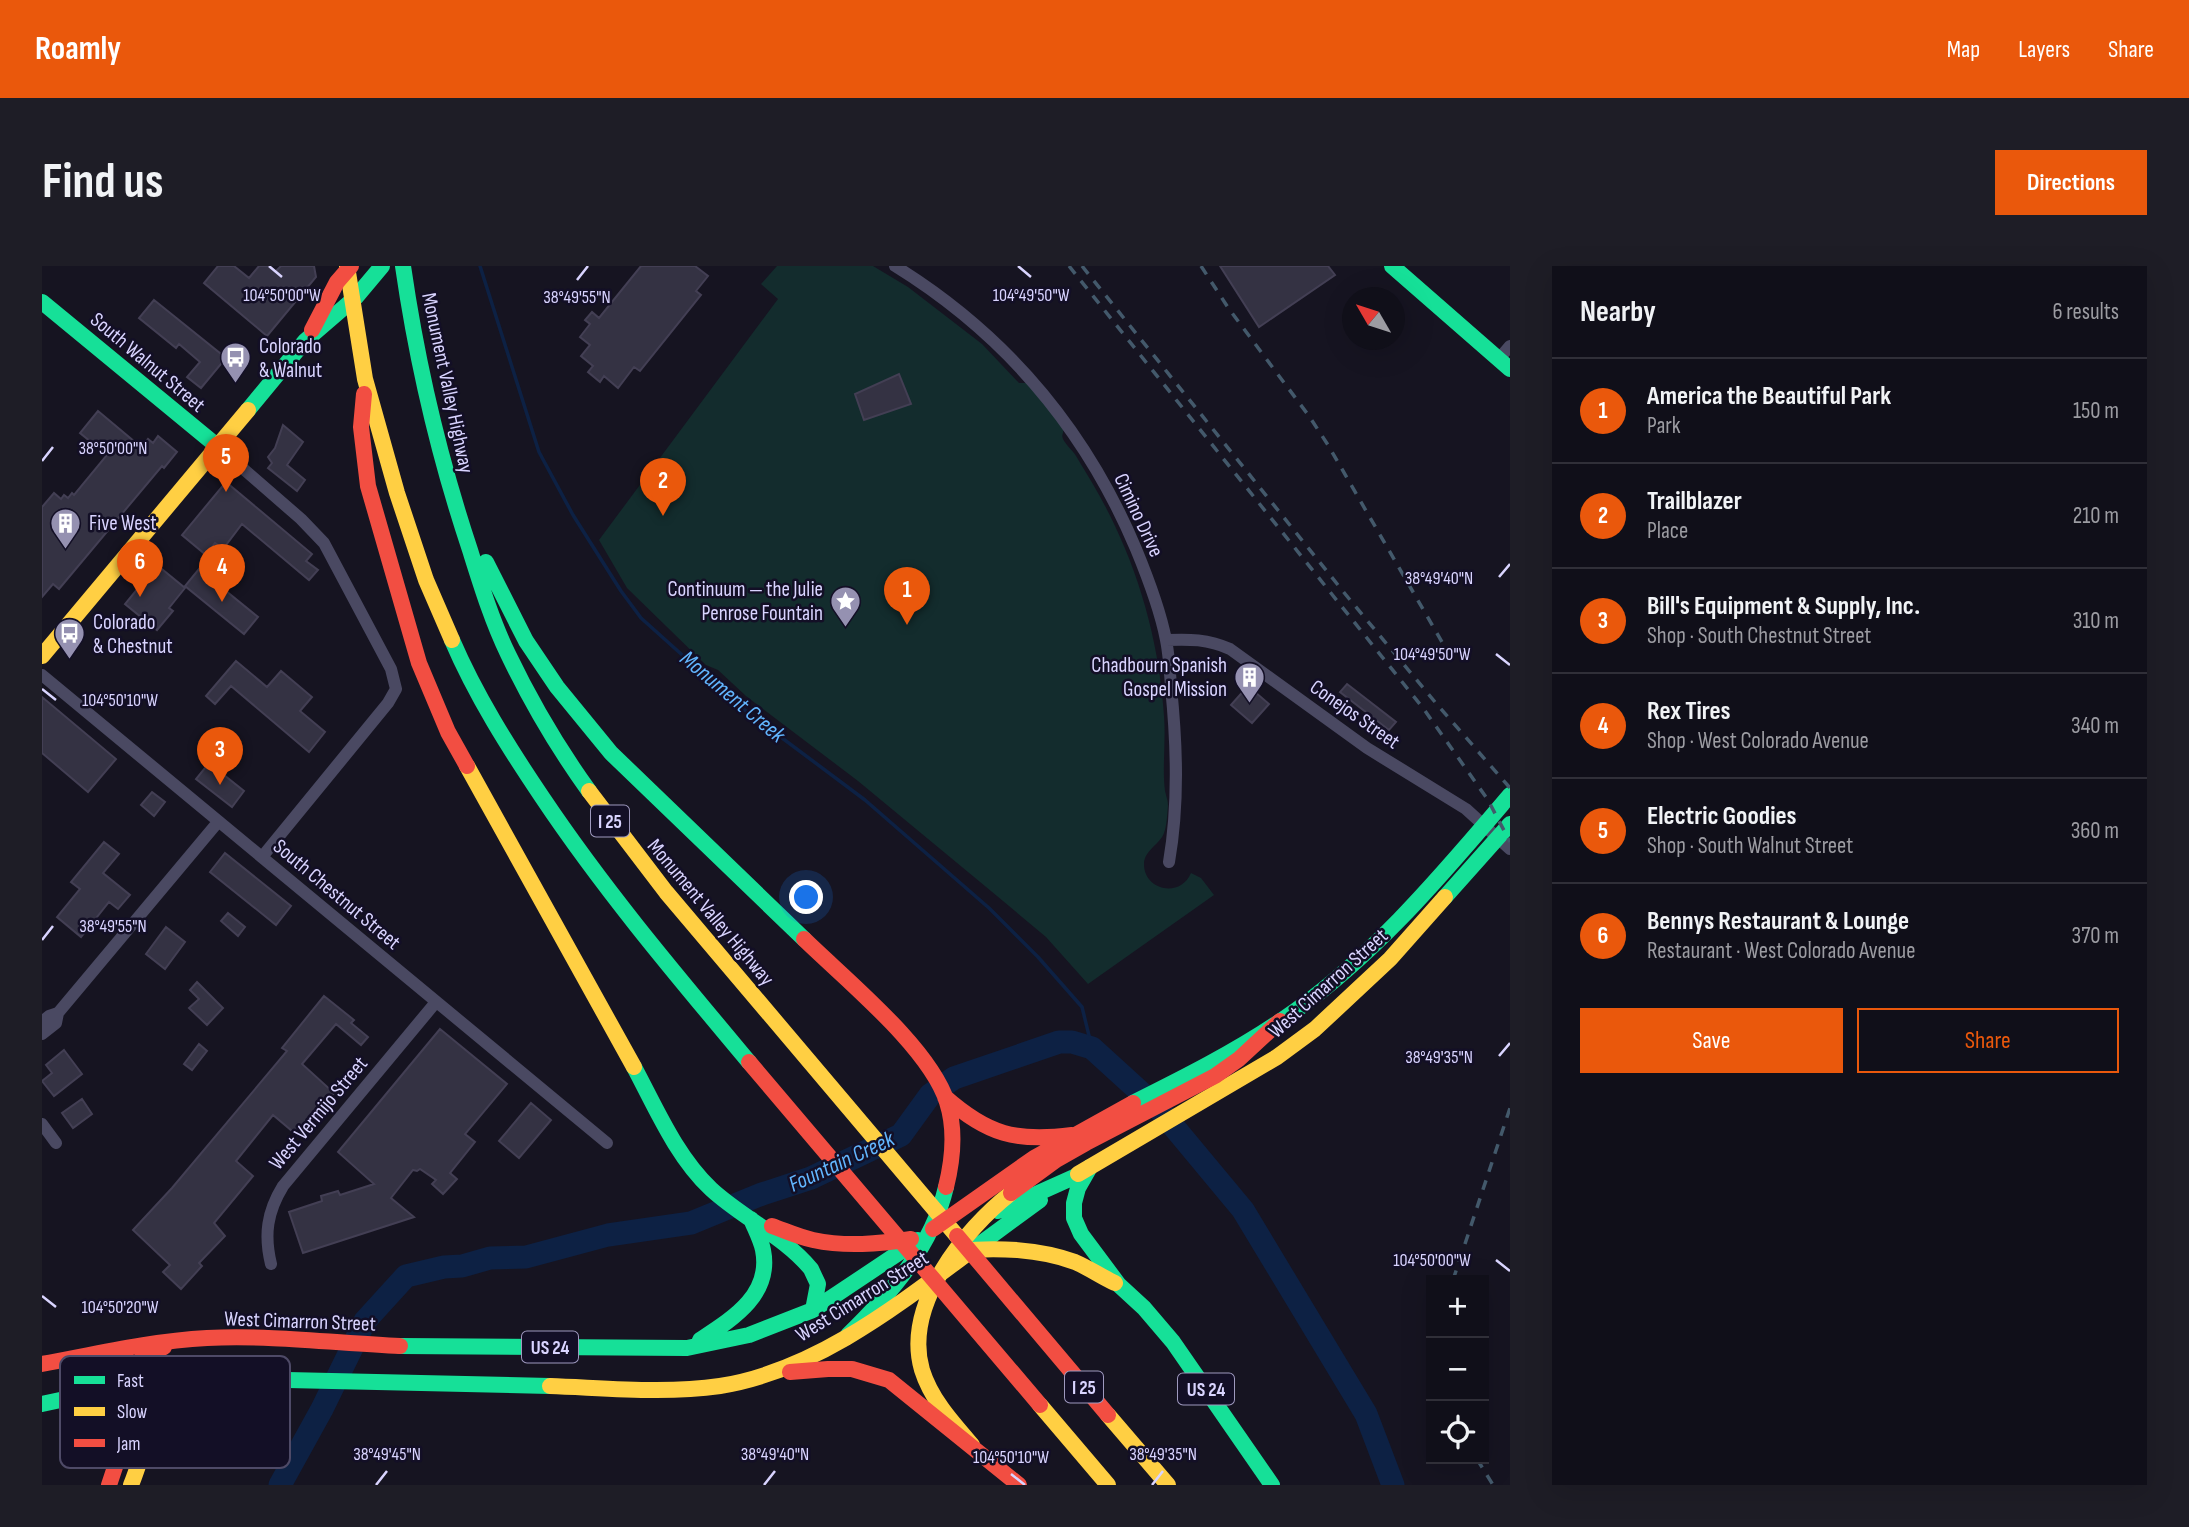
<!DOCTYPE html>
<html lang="en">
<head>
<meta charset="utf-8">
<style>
  body { margin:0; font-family:"Sofia Sans Condensed",sans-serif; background:#1e1d26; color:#f1f3f6 }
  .controls { position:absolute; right:21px; bottom:21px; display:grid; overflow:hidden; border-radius:0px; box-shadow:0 7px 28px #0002 }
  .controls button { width:63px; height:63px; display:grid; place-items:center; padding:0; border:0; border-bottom:2px solid #302f38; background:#100f19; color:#f1f3f6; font:35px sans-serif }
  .compass { position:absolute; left:1300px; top:21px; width:63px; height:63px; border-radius:50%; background:#100f19; box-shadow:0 7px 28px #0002; rotate:309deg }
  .you { position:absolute; left:765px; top:632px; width:24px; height:24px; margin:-18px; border:5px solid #fff; border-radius:50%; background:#1a73e8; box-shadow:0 0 0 10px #1a73e833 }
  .badge { display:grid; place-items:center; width:46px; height:46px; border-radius:50%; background:#ea580c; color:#fff; font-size:23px; font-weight:700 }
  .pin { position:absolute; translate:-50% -58px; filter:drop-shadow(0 2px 4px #0008) }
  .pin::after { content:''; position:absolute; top:37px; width:24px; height:21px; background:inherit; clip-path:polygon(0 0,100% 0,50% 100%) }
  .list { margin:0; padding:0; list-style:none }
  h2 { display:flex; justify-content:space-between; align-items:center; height:91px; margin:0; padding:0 28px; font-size:30px }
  h2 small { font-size:23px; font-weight:400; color:#9c9ca2 }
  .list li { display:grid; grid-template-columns:46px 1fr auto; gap:21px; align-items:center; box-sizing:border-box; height:105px; padding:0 28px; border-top:2px solid #302f38 }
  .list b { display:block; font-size:26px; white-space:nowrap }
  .list p { margin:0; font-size:23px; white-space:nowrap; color:#9c9ca2 }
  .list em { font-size:23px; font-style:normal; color:#9c9ca2 }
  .actions { display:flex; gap:14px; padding:21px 28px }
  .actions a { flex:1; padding:16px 0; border:2px solid #ea580c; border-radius:0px; text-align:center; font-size:24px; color:#ea580c }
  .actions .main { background:#ea580c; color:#fff }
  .icon { flex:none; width:38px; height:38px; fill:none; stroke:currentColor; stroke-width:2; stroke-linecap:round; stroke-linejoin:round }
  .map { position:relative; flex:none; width:1468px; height:1219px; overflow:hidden; border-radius:0px }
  header { display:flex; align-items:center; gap:42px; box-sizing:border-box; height:98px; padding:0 35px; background:#ea580c; color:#fff }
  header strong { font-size:33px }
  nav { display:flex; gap:38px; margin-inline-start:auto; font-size:24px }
  .intro { display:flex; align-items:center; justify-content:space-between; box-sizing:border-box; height:168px; padding:0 42px }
  h1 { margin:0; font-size:49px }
  .button { padding:18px 32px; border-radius:0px; background:#ea580c; color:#fff; font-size:24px; font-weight:700 }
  main { display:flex; gap:42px; padding:0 42px }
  aside { flex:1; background:#100f19; border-radius:0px; box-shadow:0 7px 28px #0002 }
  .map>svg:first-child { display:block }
  .green { fill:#132c2d }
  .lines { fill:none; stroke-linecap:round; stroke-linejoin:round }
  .stream { stroke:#0d2144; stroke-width:3.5 }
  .river { stroke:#0d2144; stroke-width:23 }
  .building { fill:#343243; stroke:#433f54; stroke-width:2 }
  .street { stroke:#4a4962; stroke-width:12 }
  .fast { stroke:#16e098; stroke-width:16 }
  .slow { stroke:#ffcf43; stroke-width:16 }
  .jam { stroke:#f24e42; stroke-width:16 }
  .rail { stroke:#43596b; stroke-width:3.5; stroke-dasharray:10 9; stroke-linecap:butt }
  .ticks { fill:none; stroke:#d9d4ff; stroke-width:2.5 }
  .labels { text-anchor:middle; stroke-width:5; stroke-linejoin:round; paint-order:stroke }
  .shield { fill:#130f26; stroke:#9e99be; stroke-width:2 }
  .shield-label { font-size:19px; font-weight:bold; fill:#d9d4ff }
  .poi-label { font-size:21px; fill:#d9d4ff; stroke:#130f26; text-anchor:start }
  .street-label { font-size:21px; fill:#d9d4ff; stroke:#130f26 }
  .water-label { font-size:23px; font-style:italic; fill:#62b6ff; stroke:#130f26 }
  .key { fill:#130f26; stroke:#4e4a67; stroke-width:2 }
  .key-label { font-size:19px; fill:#d9d4ff }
  .ticks-label { font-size:18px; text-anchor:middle; fill:#d9d4ff; stroke:#130f26; stroke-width:5; stroke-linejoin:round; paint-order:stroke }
</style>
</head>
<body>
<header>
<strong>Roamly</strong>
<nav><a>Map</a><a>Layers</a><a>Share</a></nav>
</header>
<div class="intro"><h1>Find us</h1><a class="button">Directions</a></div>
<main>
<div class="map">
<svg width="1468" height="1219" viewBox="0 0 1468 1219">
  <rect width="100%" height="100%" fill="#161421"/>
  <path class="green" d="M735,0h96l35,21 74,57 37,39h8c7,8 34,37 36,46 1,5 -2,5 0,10 3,6 10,12 13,17 14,23 28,46 39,70 28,59 45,125 49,190 2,25 -2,51 1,75 1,5 3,9 3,15 -1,9 -1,19 -4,27 -4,11 -19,17 -20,30 -1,27 36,36 47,10l10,5 13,17 -126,89 -42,-47 -49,-41 -139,-115 -112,-85 -28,-26 -12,-5 -79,-77 -28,-48 179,-241 -17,-15z"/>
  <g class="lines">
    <path class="stream" d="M438,0l59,186 34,63 48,76 20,27 97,87 127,95 124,108 49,49 44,50 10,41"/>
    <path class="river" d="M238,1219l42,-76 43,-88 41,-45 38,-9 18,-1 28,-8 36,-1 82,-22 83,-12 71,-29 49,-16 90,-43 29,-40 24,-17 105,-36h13l20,6 67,61 84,101 123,204 27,71"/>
  </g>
  <path class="building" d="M176,0h16l15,12 10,-12h9l7,6 6,-6h33l2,11 -49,59 -63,-53z
    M599,0h54l13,10 -12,15 5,4 -61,76 -6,-4 -16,21 -14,-12 -4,6 -12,-10 5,-6 -12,-10 9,-11 -10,-8 10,-13 -5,-4 7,-8 7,6z
    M1178,0h108l7,9 -76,52z
    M112,34l72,58 -25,30 -14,-11 13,-15 -21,-18 -3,4 -37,-30z
    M857,108l12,30 -47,16 -9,-26z
    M56,145l43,36 7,-8 5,4 5,-7 19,16 -13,16 -2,-2 -103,123 -6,-5 -11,13v-90l12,-14 7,6 3,-4 4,3 4,-5 2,2 33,-40 -27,-22z
    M241,159l20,17 -16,23 18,15 -8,11 -29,-23 4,-5 -4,-6 7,-9z
    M184,216l86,72 -6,7 12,9 -9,10 -67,-56 -19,25 -8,-6 -9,12 -24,-20z
    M115,299l28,23 -16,20 4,3 -16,19 -32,-26z
    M157,303l59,48 -14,17 -59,-48z
    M194,395l31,26 14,-16 31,26 -12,14 25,21 -16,20 -78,-66 -16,18 -9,-8z
    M1305,418l49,38 -7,8 -49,-38z
    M1206,420l21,18 -17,19 -21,-18z
    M0,431l74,62 -28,33 -46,-39z
    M167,497l35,28 -12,16 -36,-28z
    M110,526l13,10 -11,14 -13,-11z
    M62,576l15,12 -16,19 27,22 -12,14 -9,-7 -28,35 -24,-20 23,-28 -9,-7z
    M183,587l66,53 -15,19 -66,-53z
    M186,647l17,14 -7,9 -17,-15z
    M124,661l19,15 -20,27 -19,-15z
    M155,716l26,26 -16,17 -18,-17 10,-9 -9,-9z
    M282,730l30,24 -3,3 17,14 -7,8 -25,-21 -34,40 32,29 -36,43 -25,-21 -37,46 17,15 -39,47 11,13 -26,27 3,3 -21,23 -18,-17 7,-7 -37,-35 39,-42 115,-137 -5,-3z
    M398,763l67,55 -42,50 10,8 -25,31 7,6 -14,15 -11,-10 4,-4 -16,-11 -3,2 -4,-1 -22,28 23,19 -111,36 -14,-41 33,-11 -1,-5 17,-5 2,4 34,-11 -36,-32z
    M157,778l8,7 -15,19 -8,-6z
    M22,784l18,24 -28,22 -12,-15 10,-8 -6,-8z
    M40,833l10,15 -19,14 -11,-15z
    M489,837l20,17 -32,38 -20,-17z"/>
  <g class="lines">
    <path class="street" d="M853,0c110,68 191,164 241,283 12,29 24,60 30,91 3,15 4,32 5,47 6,59 8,117 -2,175
      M1457,93l11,-13
      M175,180l84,73 23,24 67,126 5,20 -8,14 -126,154
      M1124,374c23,-1 42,-1 64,9l137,99 99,61 44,40
      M0,409l565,468
      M0,756l7,-6 9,-3
      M0,768l14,-11 2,-10 160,-191
      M0,858l14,19
      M229,998c-7,-29 -4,-52 12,-78l153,-184"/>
    <path class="fast" d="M361,0c14,97 36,191 67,284 11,35 22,71 38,104 23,48 50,94 81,137
      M1350,0l118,103
      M0,36l175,144
      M206,144l57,-69 51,-44 26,-31
      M444,296l40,79 31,46 54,66 193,186
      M410,374c24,56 57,108 90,157 63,94 135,179 207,265
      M1403,631l65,-73
      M592,801c22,41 42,89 77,122 30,28 74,48 100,80l7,15 -5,26
      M1091,837c50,-25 102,-51 149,-83 89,-60 159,-144 228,-225
      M1048,901l-12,21 -4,15v15l7,16 38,51 25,23 29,34 99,143
      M956,945l76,-34
      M930,984l68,-50
      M806,1069c43,-42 84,-88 98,-148
      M658,1074c32,-21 72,-45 63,-90 -2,-10 -8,-21 -12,-31
      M358,1080l287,2 62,-13 64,-25 105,-70
      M0,1138l84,-18 79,-8 345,8"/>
    <path class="slow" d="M305,0l18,113 32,114 29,87 26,60
      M0,390l206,-246
      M425,500l167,301
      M547,525l77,101 291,344
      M1036,908l199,-117 38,-28 75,-70 55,-62
      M917,985c37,-4 81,-2 116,11 14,6 27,15 40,21
      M508,1120c56,2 115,8 170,0 95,-15 177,-80 252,-136
      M998,1139l68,80
      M1066,1149l60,70
      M930,1179c-20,-23 -41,-46 -50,-75 -19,-65 42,-140 89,-177
      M89,1219c18,-45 17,-76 64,-102"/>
    <path class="jam" d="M270,64l25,-48 14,-16
      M322,128l-3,33 7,59 51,177 29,69 19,34
      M762,673c42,41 126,109 143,163 9,28 6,57 -1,85
      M707,796l291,343
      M903,831c43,38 71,45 127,38
      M969,927l45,-33 30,-17 129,-67 24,-17 41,-38
      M730,960c14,5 27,11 41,14 33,7 66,4 98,-1
      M891,963l101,-71 99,-55
      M915,970l151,179
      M0,1098c54,-10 109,-23 165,-26 64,-3 129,5 193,8
      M748,1106l38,-3h24l37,11 130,105
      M67,1219l11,-33 12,-78 10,-15 22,-12"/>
    <path class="rail" d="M1027,0l354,442 65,92 22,42
      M1040,0l264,329 89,107 75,86
      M1159,0l28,43 80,107 19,29 114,197
      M1411,1014l57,-172
      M1435,1193l16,26"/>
  </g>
  <path class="ticks" d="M227,0l13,11M976,0l13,11M535,14l11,-14M0,195l11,-14M1457,311l11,-13M1454,388l14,11M0,423l14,11M0,674l11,-14M1457,790l11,-13M1454,994l14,11M0,1030l14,11M969,1208l14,11M334,1219l11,-14M722,1219l11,-14M1110,1219l11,-14"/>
  <defs>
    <symbol id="bus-pin" viewBox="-11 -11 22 30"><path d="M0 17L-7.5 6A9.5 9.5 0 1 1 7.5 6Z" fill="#9591b1" stroke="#130f26"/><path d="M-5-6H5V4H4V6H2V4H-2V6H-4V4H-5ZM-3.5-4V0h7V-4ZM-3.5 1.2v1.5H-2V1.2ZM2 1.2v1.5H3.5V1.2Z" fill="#fff"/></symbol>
    <symbol id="building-pin" viewBox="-11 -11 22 30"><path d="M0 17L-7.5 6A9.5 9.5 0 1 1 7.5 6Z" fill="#9591b1" stroke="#130f26"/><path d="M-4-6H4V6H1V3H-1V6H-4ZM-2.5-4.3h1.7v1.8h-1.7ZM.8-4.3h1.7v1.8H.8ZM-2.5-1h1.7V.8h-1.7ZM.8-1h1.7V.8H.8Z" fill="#fff"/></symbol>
    <symbol id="sight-pin" viewBox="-11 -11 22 30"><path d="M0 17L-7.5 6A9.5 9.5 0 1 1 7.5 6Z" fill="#9591b1" stroke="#130f26"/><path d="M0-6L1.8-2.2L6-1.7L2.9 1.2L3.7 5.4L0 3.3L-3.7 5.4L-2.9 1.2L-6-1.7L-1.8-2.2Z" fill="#fff"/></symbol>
  </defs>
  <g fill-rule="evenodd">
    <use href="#bus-pin" x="176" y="74" width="35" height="47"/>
    <use href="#building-pin" x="6" y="240" width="35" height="47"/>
    <use href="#sight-pin" x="786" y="318" width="35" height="47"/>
    <use href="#bus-pin" x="10" y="350" width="35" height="47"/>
    <use href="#building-pin" x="1190" y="394" width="35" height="47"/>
  </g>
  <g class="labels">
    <g class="shield">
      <rect x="549" y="539.5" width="38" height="31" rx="5"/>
      <rect x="480" y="1065.5" width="56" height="31" rx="5"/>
      <rect x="1023" y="1105.5" width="38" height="31" rx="5"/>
      <rect x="1136" y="1107.5" width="56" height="31" rx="5"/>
    </g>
    <g class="shield-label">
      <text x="568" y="562">I 25</text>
      <text x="508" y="1088">US 24</text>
      <text x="1042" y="1128">I 25</text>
      <text x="1164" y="1130">US 24</text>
    </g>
    <g class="poi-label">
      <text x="217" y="87">Colorado<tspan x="217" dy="24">&amp; Walnut</tspan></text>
      <text x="47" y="264">Five West</text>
      <text x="781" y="330" text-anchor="end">Continuum — the Julie<tspan x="781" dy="24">Penrose Fountain</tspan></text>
      <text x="51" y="363">Colorado<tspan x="51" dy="24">&amp; Chestnut</tspan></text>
      <text x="1185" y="406" text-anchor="end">Chadbourn Spanish<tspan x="1185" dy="24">Gospel Mission</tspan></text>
    </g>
    <g class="street-label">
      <text transform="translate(106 96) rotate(40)" y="7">South Walnut Street</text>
      <text transform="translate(406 117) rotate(78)" y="7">Monument Valley Highway</text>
      <text transform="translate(1097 249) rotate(65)" y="7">Cimino Drive</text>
      <text transform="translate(1313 448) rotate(35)" y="7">Conejos Street</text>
      <text transform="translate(295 628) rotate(40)" y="7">South Chestnut Street</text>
      <text transform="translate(669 646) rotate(50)" y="7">Monument Valley Highway</text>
      <text transform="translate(1286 717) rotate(-42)" y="7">West Cimarron Street</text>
      <text transform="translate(276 847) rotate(-50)" y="7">West Vermijo Street</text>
      <text transform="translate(820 1030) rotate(-32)" y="7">West Cimarron Street</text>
      <text transform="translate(258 1055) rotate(2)" y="7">West Cimarron Street</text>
    </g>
    <g class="water-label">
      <text transform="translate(691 430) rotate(40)" y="8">Monument Creek</text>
      <text transform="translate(799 895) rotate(-25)" y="8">Fountain Creek</text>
    </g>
  </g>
  <rect x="18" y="1090" width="230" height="112" rx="10" class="key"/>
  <rect x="32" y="1110" width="31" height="8" fill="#16e098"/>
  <rect x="32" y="1141" width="31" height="9" fill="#ffcf43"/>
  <rect x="32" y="1173" width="31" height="8" fill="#f24e42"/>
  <g class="key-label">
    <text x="75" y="1121">Fast</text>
    <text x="75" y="1152">Slow</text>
    <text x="75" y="1184">Jam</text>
  </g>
  <g class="ticks-label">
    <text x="989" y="35">104°49'50"W</text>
    <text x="240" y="35">104°50'00"W</text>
    <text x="535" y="37">38°49'55"N</text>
    <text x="71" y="188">38°50'00"N</text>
    <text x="1397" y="318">38°49'40"N</text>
    <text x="1390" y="394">104°49'50"W</text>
    <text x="78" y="440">104°50'10"W</text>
    <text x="71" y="666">38°49'55"N</text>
    <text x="1397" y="797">38°49'35"N</text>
    <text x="1390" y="1000">104°50'00"W</text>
    <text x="78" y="1047">104°50'20"W</text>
    <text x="345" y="1194">38°49'45"N</text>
    <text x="733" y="1194">38°49'40"N</text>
    <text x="1121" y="1194">38°49'35"N</text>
    <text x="969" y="1197">104°50'10"W</text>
  </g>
</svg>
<div class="controls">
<button>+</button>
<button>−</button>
<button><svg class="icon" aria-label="locate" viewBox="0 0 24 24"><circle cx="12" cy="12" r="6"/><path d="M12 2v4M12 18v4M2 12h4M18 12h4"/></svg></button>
</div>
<svg class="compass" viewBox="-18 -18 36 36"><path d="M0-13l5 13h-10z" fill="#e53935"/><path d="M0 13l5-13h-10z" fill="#9c9ca2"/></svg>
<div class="you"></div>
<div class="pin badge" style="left:865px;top:359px">1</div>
<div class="pin badge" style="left:621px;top:250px">2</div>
<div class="pin badge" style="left:178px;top:519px">3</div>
<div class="pin badge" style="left:180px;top:336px">4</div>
<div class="pin badge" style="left:184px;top:226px">5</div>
<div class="pin badge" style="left:98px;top:331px">6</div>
</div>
<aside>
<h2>Nearby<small>6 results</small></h2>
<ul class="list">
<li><span class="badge">1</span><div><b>America the Beautiful Park</b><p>Park</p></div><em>150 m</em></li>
<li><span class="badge">2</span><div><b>Trailblazer</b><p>Place</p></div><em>210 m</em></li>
<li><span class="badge">3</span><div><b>Bill's Equipment &amp; Supply, Inc.</b><p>Shop · South Chestnut Street</p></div><em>310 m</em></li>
<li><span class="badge">4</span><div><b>Rex Tires</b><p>Shop · West Colorado Avenue</p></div><em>340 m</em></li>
<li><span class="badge">5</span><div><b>Electric Goodies</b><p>Shop · South Walnut Street</p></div><em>360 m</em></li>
<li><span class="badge">6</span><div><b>Bennys Restaurant &amp; Lounge</b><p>Restaurant · West Colorado Avenue</p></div><em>370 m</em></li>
</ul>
<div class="actions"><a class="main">Save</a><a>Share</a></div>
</aside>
</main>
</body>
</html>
